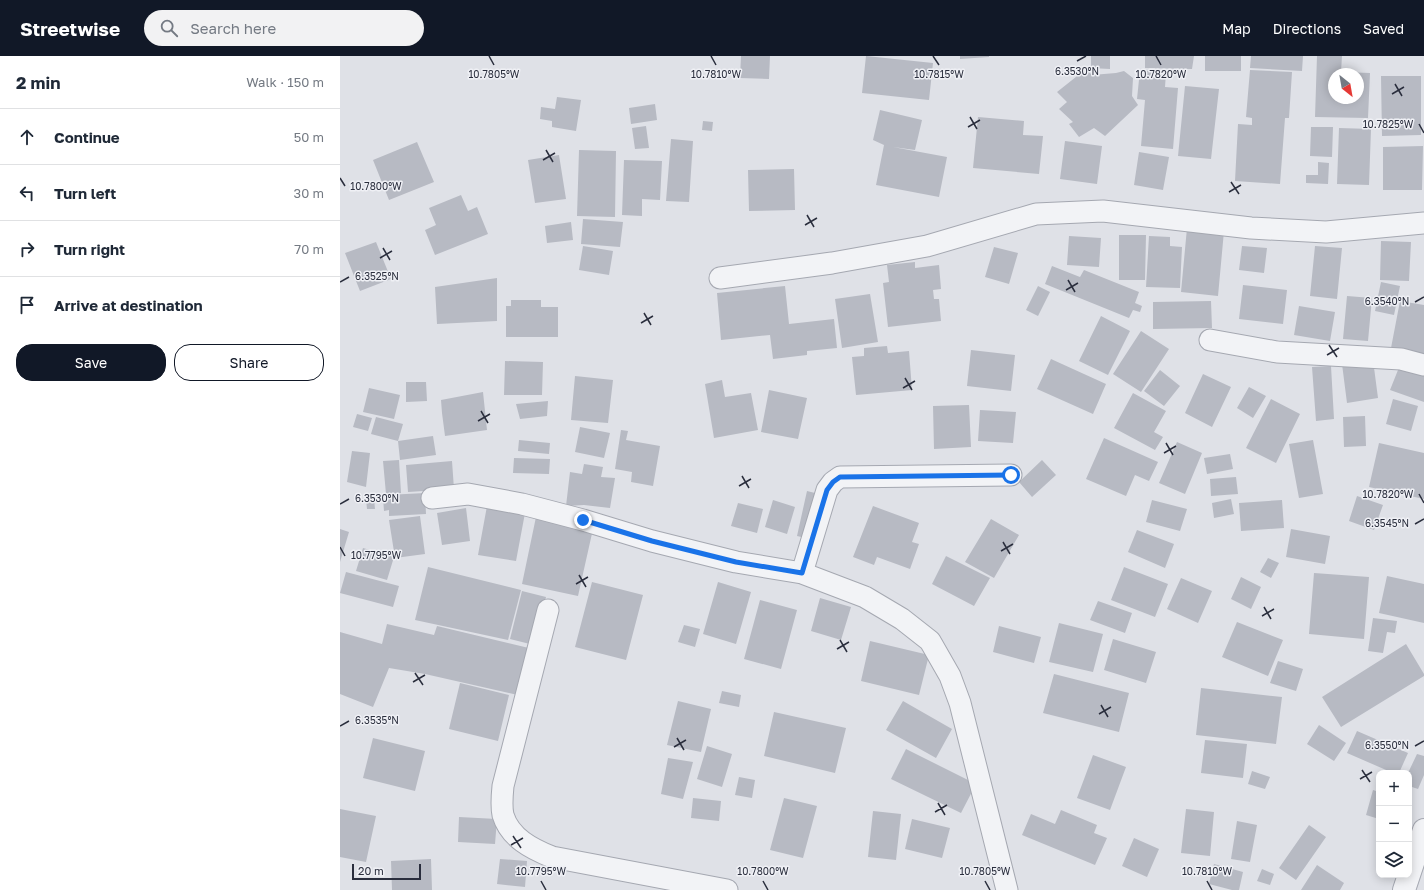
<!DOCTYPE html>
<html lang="en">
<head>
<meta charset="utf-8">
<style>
  body { margin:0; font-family:"Golos Text",sans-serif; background:#f2f2f3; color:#1f2937 }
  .controls { position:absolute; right:12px; bottom:12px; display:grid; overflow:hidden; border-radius:8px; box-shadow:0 2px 10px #0003 }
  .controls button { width:36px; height:36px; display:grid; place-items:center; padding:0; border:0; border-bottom:1px solid #e0e1e3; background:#fff; color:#1f2937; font:20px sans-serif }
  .compass { position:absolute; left:988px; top:12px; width:36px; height:36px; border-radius:50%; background:#fff; box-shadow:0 2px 10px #0003; rotate:149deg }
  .scale { position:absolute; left:12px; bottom:10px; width:69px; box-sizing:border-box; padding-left:4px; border:2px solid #2a2e3d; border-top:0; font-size:11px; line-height:14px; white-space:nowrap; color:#2a2e3d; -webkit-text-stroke:3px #eff0f5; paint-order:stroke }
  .stop { position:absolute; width:12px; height:12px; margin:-9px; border:3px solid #1a73e8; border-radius:50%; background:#fff }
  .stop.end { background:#1a73e8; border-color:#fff; box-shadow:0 1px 4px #0008 }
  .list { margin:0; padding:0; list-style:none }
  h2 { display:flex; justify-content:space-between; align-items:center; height:52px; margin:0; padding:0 16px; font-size:17px }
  h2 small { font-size:13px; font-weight:400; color:#747a83 }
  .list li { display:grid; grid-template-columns:26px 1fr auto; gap:12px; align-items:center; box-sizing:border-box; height:56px; padding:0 16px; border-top:1px solid #e0e1e3 }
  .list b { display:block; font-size:15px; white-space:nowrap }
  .list em { font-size:13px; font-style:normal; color:#747a83 }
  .actions { display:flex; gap:8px; padding:12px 16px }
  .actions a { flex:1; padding:9px 0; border:1px solid #111827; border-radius:16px; text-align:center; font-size:14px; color:#111827 }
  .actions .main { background:#111827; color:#fff }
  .icon { flex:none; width:22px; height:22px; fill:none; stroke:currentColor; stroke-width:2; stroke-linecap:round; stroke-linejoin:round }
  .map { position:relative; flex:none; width:1084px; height:834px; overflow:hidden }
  header { display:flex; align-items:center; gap:24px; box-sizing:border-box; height:56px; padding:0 20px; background:#111827; color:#fff }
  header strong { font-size:19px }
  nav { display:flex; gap:22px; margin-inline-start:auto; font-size:14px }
  .search { width:280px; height:36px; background:#f2f2f3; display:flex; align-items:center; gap:10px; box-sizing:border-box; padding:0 14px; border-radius:22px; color:#747a83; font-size:15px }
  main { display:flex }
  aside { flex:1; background:#fff }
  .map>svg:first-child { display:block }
  .building { fill:#b7bac3; fill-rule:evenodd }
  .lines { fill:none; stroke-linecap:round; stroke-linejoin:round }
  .minor-casing { stroke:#a5a8b1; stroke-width:23 }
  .tertiary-casing { stroke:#a5a8b1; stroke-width:24 }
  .minor { stroke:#f2f3f6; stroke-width:21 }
  .tertiary { stroke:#f2f3f6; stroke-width:22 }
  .route { stroke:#1a73e8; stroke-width:5 }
  .ticks { fill:none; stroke:#2a2e3d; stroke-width:1.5 }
  .ticks-label { font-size:10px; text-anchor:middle; fill:#2a2e3d; stroke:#eff0f5; stroke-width:3; stroke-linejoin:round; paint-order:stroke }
</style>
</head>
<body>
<header>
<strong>Streetwise</strong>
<div class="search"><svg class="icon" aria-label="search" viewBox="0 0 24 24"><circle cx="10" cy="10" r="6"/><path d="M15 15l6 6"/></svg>Search here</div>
<nav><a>Map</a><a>Directions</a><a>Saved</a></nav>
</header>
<main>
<aside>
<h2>2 min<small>Walk · 150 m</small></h2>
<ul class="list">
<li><svg class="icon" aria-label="ahead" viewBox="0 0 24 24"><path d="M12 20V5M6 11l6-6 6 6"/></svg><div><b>Continue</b></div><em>50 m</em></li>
<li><svg class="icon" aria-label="left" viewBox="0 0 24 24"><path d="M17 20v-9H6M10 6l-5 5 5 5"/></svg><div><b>Turn left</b></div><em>30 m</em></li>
<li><svg class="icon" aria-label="right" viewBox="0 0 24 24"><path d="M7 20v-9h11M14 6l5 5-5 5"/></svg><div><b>Turn right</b></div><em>70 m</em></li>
<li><svg class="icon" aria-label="arrive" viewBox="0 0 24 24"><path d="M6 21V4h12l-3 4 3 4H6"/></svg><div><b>Arrive at destination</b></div></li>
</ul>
<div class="actions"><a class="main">Save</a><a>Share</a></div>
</aside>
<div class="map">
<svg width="1084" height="834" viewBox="0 0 1084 834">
  <rect width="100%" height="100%" fill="#dfe1e7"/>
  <path class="building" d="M401,0h29l-1,23 -29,-1z
    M526,0l67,7 -4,37 -67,-7z
    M620,0h29v1l-29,2z
    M751,0h19v13l-19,-1z
    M805,0h49l-2,13 -47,-1z
    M865,0h36v15h-36z
    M911,0h52l-1,15 -52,-3z
    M977,0h25l-1,16 29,1 -2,45 -53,-1zM994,18h24v24h-24z
    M746,13l6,6 24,-2 8,-2 9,7 -1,18 6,9 -33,31 -11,-8 -15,9 -10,-13 4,-2 -14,-13 8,-7 -10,-10z
    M800,14l26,3 -1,14 13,1 -5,61 -32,-3 4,-46 -8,-1z
    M910,14l42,2 -3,46h-4l-5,66 -45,-3 3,-57 14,1v-7l-6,-1z
    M1041,20h40v59l-39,1z
    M845,30l34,3 -8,70 -33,-3z
    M217,41l24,3 -5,31 -24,-4v-6l-12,-2 1,-12 14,2z
    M315,48l2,16 -26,4 -2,-16z
    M540,54l42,10 -7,30 -22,-3 54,10 -8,40 -63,-12 8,-40 -11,-5z
    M638,61l46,4 -1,14 20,1 -4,38 -66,-6z
    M363,65l10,1 -1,9 -10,-1z
    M306,70l3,22 -14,1 -3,-21z
    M971,71h22l-1,30 -22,-1z
    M999,72l32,1 -2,56 -32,-1z
    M331,83l22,2 -4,61 -23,-1z
    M725,85l37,5 -5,38 -37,-5z
    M77,86l17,40 -45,18 -16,-40z
    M1083,90l-1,44h-39v-43z
    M239,94l37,1 -1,66 -38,-1z
    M799,96l30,5 -6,33 -29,-5z
    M219,99l7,44 -31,4 -7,-43z
    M284,104l38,1 -2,39 -18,-1v17l-20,-1z
    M978,106l11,1 -1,21 -22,-1v-8h12z
    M454,113l1,41 -46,1 -1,-41z
    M121,139l7,16 9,-4 11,27 -53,21 -10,-25 11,-5 -7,-17z
    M243,163l40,3 -3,25 -39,-3z
    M231,166l2,18 -26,3 -2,-17z
    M847,172l37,3 -6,65 -37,-4z
    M779,179h27l-1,45h-26z
    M729,180l32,2 -2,29 -32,-2z
    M809,180l21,1v9l12,1 -2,41 -34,-1z
    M1041,185l30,1 -2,39 -29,-1z
    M36,186l15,37 -31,12 -15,-38z
    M243,190l30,5 -4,24 -30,-5z
    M902,190l25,2 -3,25 -25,-3z
    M975,190l27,2 -5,51 -27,-3z
    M654,191l24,6 -9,31 -24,-7z
    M575,206v6l24,-3 2,24 -8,1 1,9h5l2,22 -53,6 -5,-44 6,-1 -2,-17z
    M712,210l28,11 4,-7 55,22 -4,11 7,3 -2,6 -7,-2 -4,8 -84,-34z
    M157,222v43l-60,3 -2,-37z
    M1041,226l19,4 -6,29 -19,-4z
    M903,229l44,5 -4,34 -44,-5z
    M445,230l4,38 45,-5 3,29 -30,3v4l-34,4 -3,-24 -49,5 -4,-47z
    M698,230l12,6 -12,24 -12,-6z
    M530,238l8,48 -36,6 -7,-49z
    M1007,240l25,2 -4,43 -25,-2z
    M171,244h30v7h17v30h-52v-31h5z
    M871,245l1,27 -59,1v-27z
    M1060,245l24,4v49l-33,-6z
    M959,250l36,6 -5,29 -36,-6z
    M761,260l29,15 -22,44 -29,-14z
    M801,275l28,18 -28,43 -28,-18z
    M547,290l1,7 21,-2 3,39 -56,5 -4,-38 12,-1v-8z
    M631,294l44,5 -4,36 -44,-5z
    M711,303l55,25 -13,30 -56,-25z
    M1033,304l5,38 -31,5 -5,-39z
    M165,305l38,1 -1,33h-38z
    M1060,309l24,9v28l-34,-12z
    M991,310l3,53 -18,2 -4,-54z
    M820,314l20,16 -16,20 -20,-15z
    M863,318l28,13 -19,40 -27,-14z
    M235,320l38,4 -5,43 -37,-3z
    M382,324l3,17 26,-4 7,37 -44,8 -9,-54z
    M66,326h20l1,19 -21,1z
    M909,331l17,9 -13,22 -16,-10z
    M29,332l31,7 -6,24 -31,-7z
    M429,334l38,8 -9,41 -37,-7z
    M143,336l4,38 -42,6 -3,-23 -1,-13z
    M793,337l33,18 -12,21 9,5 -8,13 -41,-22z
    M931,343l29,15 -24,49 -30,-15z
    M1053,343l25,7 -7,25 -25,-7z
    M208,345l-1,15 -27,3 -4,-15z
    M629,349l2,42 -37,2 -1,-43z
    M640,354l36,2 -3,31 -35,-2z
    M17,358l15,4 -4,13 -15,-4z
    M1025,360l1,30 -22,1 -1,-30z
    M36,361l27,7 -5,17 -27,-7z
    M240,371l30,6 -6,25 -29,-6z
    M281,374l7,1 -2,9 34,6 -7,40 -22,-4 1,-10 -17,-3z
    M93,380l3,19 -36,5 -2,-19z
    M764,382l54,24 -9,19 -14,-6 -9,21 -40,-17z
    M179,384l31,3 -1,11 -31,-3z
    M973,384l10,54 -24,4 -10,-54z
    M837,386l25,11 -17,41 -26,-11z
    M1039,387l45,10v46l-55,-12z
    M12,395l18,2 -4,34 -19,-5z
    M890,398l3,15 -26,5 -3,-16z
    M174,402l36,1 -1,15 -36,-1z
    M59,404l2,33 -15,1 -3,-33z
    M702,404l14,15 -24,22 -13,-15z
    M112,405l2,28 -46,3 -2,-27z
    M244,408l19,3 -2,10 14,1 -5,30 -26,-3 -18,1 4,-34 12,2z
    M896,421l2,17 -27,2 -1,-17z
    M467,435l12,3 -9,45 -13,-3z
    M85,437l1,21 -37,2v-6l-5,1 -1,-13 4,-1v-2z
    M1017,440l26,9 -9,25 -25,-9z
    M26,443h8l1,10h-8z
    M891,443l3,15 -20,4 -2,-15z
    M433,444l22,7 -8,27 -22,-7z
    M812,444l35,9 -7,22 -34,-9z
    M942,444l2,28 -43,3 -2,-28z
    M398,447l25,6 -6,24 -26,-7z
    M147,450l38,7 -9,48 -38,-6z
    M533,450l46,17 -7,19 7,2 -9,25 -33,-12 -3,8 -21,-8z
    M126,452l4,33 -28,4 -5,-32z
    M80,460l5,38 -30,4 -6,-38z
    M196,461l57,12 -15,67 -56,-12z
    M651,463l28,16 -25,43 -29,-16z
    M0,473l9,3 -9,30z
    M951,473l39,7 -5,28 -39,-7z
    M797,474l37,14 -9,24 -37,-16z
    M23,492l31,9 -7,23 -31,-9z
    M606,500l44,22 -16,28 -42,-22z
    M928,502l11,5 -8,15 -11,-6z
    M88,511l93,23 -13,50 -93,-20z
    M784,511l44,17 -13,33 -44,-17z
    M6,516l53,14 -6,21 -53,-14z
    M974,517l55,4 -5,62 -55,-5z
    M1047,520l37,8v39l-45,-10z
    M901,521l20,10 -10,22 -20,-10z
    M841,522l31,13 -14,32 -31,-14z
    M252,526l51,13 -17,65 -51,-13z
    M378,526l33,10 -15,52 -33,-10z
    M182,535l24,6 -12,48 -24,-6z
    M480,542l31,9 -10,33 -30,-9z
    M420,544l37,10 -16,59 -37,-10z
    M758,545l34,12 -7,20 -35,-13z
    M1033,562l24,3 -2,12 -8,-1 -4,21 -15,-2z
    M897,566l46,18 -15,36 -46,-19z
    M719,567l44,11 -10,38 -44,-10z
    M47,568l47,11 3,-9 96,23 -11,47 -97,-22 -36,-6 -16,39 -33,-13v-62l42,12z
    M344,569l16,4 -5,18 -17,-5z
    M659,570l42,11 -7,26 -41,-11z
    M773,583l43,13 -10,31 -42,-13z
    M530,585l59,14 -10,40 -58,-14z
    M1066,588l18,30v2l-83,51 -19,-30z
    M938,605l25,8 -7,22 -26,-8z
    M714,618l75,19 -10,39 -76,-19z
    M120,627l49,12 -11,46 -49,-12z
    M861,632l81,9 -6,47 -80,-9z
    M382,635l19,4 -2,12 -20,-4z
    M338,645l33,8 -10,43 -34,-7z
    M563,645l49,28 -16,29 -50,-28z
    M434,656l72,16 -11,45 -71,-17z
    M979,669l27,18 -12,18 -27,-17z
    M1017,675l51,22 -9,20h-6l-46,-20z
    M33,682l52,13 -10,40 -52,-13z
    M865,684l42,4 -4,34 -42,-5z
    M367,690l25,8 -10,33 -25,-8z
    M566,693l70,35 -15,29 -70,-34z
    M1077,698l7,2v19l-6,14 -9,-3 -1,-13z
    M753,699l33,12 -16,43 -33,-12z
    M328,702l25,4 -10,37 -22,-5z
    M912,715l18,6 -5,12 -17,-5z
    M399,721l16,3 -3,18 -17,-3z
    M1033,734l6,2v27l-13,-4z
    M353,742l28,3 -2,20 -28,-3z
    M444,742l33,8 -14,52 -33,-8z
    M0,753l36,7 -10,46 -26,-5z
    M846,753l28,3 -4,44 -29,-3z
    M721,754l36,15 -3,8 13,5 -12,27 -73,-30 9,-21 24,10z
    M533,755l28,3 -5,46 -28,-3z
    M119,761l38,2 -2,25 -37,-2z
    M572,763l38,9 -8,30 -37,-9z
    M897,765l20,4 -7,37 -19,-3z
    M969,769l17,12 -30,43 -17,-12z
    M794,782l25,11 -12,28 -25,-11z
    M91,803l1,31h-40l-1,-29z
    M160,803l27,2 -2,26 -28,-3z
    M874,808l29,8 -4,18h-7l-23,-6z
    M977,809l27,18 -4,7h-39z
    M922,813l12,5 -4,11 -13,-4z"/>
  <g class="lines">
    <defs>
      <path id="minor" d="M380,222l112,-15 95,-17 109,-32 67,-3 148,17 75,4 98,-9
        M870,284l67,12 124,7 23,6
        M92,442l36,-4 54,10 61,16 69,21 84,21 66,11 63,24 37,22 28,22 20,35 10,27 47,187
        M462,517l25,-83 6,-8 7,-5 171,-2
        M208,554l-45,176c-1,10 -2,20 0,29 7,23 29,34 49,42l175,33"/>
      <path id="tertiary" d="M1064,834l20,-60"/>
    </defs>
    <use href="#minor" class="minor-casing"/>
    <use href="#tertiary" class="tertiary-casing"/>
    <use href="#minor" class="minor"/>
    <use href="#tertiary" class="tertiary"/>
  </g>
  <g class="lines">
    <path class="route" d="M243,464l69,21 84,21 66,11 25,-83 6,-8 7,-5 171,-2"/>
  </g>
  <path class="ticks" d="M149,0l5,9M371,0l5,9M593,0l6,9M816,0l5,9M737,5l9,-5M1055,28l7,12M1052,38l12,-7M630,61l7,12M1079,68l5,9M628,71l12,-7M206,94l7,12M203,104l12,-7M0,122l5,8M891,126l8,12M889,136l12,-7M467,159l7,12M465,169l12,-7M43,192l7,12M40,202l12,-7M728,224l7,12M0,226l9,-5M726,234l12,-7M1075,246l9,-5M304,257l7,12M301,267l12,-7M989,289l8,12M987,299l12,-7M565,322l7,12M563,332l12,-7M141,355l7,12M138,365l12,-7M826,387l7,12M824,397l12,-7M402,420l7,12M399,430l12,-7M1079,438l5,9M0,448l9,-5M1075,468l9,-5M663,486l7,12M0,491l5,9M661,495l12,-7M239,519l7,12M236,528l12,-7M924,551l7,12M922,560l12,-7M500,584l7,12M497,593l12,-7M75,617l8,12M73,626l12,-7M761,649l7,12M759,658l12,-7M0,670l9,-5M337,682l7,12M1075,690l9,-5M334,691l12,-7M1022,714l8,12M1020,723l12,-7M598,747l7,12M595,756l12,-7M173,780l8,12M171,789l12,-7M201,825l5,9M423,825l5,9M645,825l5,9M867,825l5,9"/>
  <g class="ticks-label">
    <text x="737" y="19">6.3530°N</text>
    <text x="154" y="22">10.7805°W</text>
    <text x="376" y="22">10.7810°W</text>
    <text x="599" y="22">10.7815°W</text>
    <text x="821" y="22">10.7820°W</text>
    <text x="1048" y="72">10.7825°W</text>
    <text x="36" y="134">10.7800°W</text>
    <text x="37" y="224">6.3525°N</text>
    <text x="1047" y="249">6.3540°N</text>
    <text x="1048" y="442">10.7820°W</text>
    <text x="37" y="446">6.3530°N</text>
    <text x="1047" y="471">6.3545°N</text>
    <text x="36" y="503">10.7795°W</text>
    <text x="37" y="668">6.3535°N</text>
    <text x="1047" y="693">6.3550°N</text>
    <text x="201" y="819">10.7795°W</text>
    <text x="423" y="819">10.7800°W</text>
    <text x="645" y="819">10.7805°W</text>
    <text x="867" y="819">10.7810°W</text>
  </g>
</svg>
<div class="controls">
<button>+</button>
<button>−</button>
<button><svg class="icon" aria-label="layers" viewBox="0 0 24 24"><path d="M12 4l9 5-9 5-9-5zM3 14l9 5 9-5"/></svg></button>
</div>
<svg class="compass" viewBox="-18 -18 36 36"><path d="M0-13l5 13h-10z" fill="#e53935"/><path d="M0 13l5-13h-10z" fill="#747a83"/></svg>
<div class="scale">20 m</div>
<div class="stop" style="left:671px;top:419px"></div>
<div class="stop end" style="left:243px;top:464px"></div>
</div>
</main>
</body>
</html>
